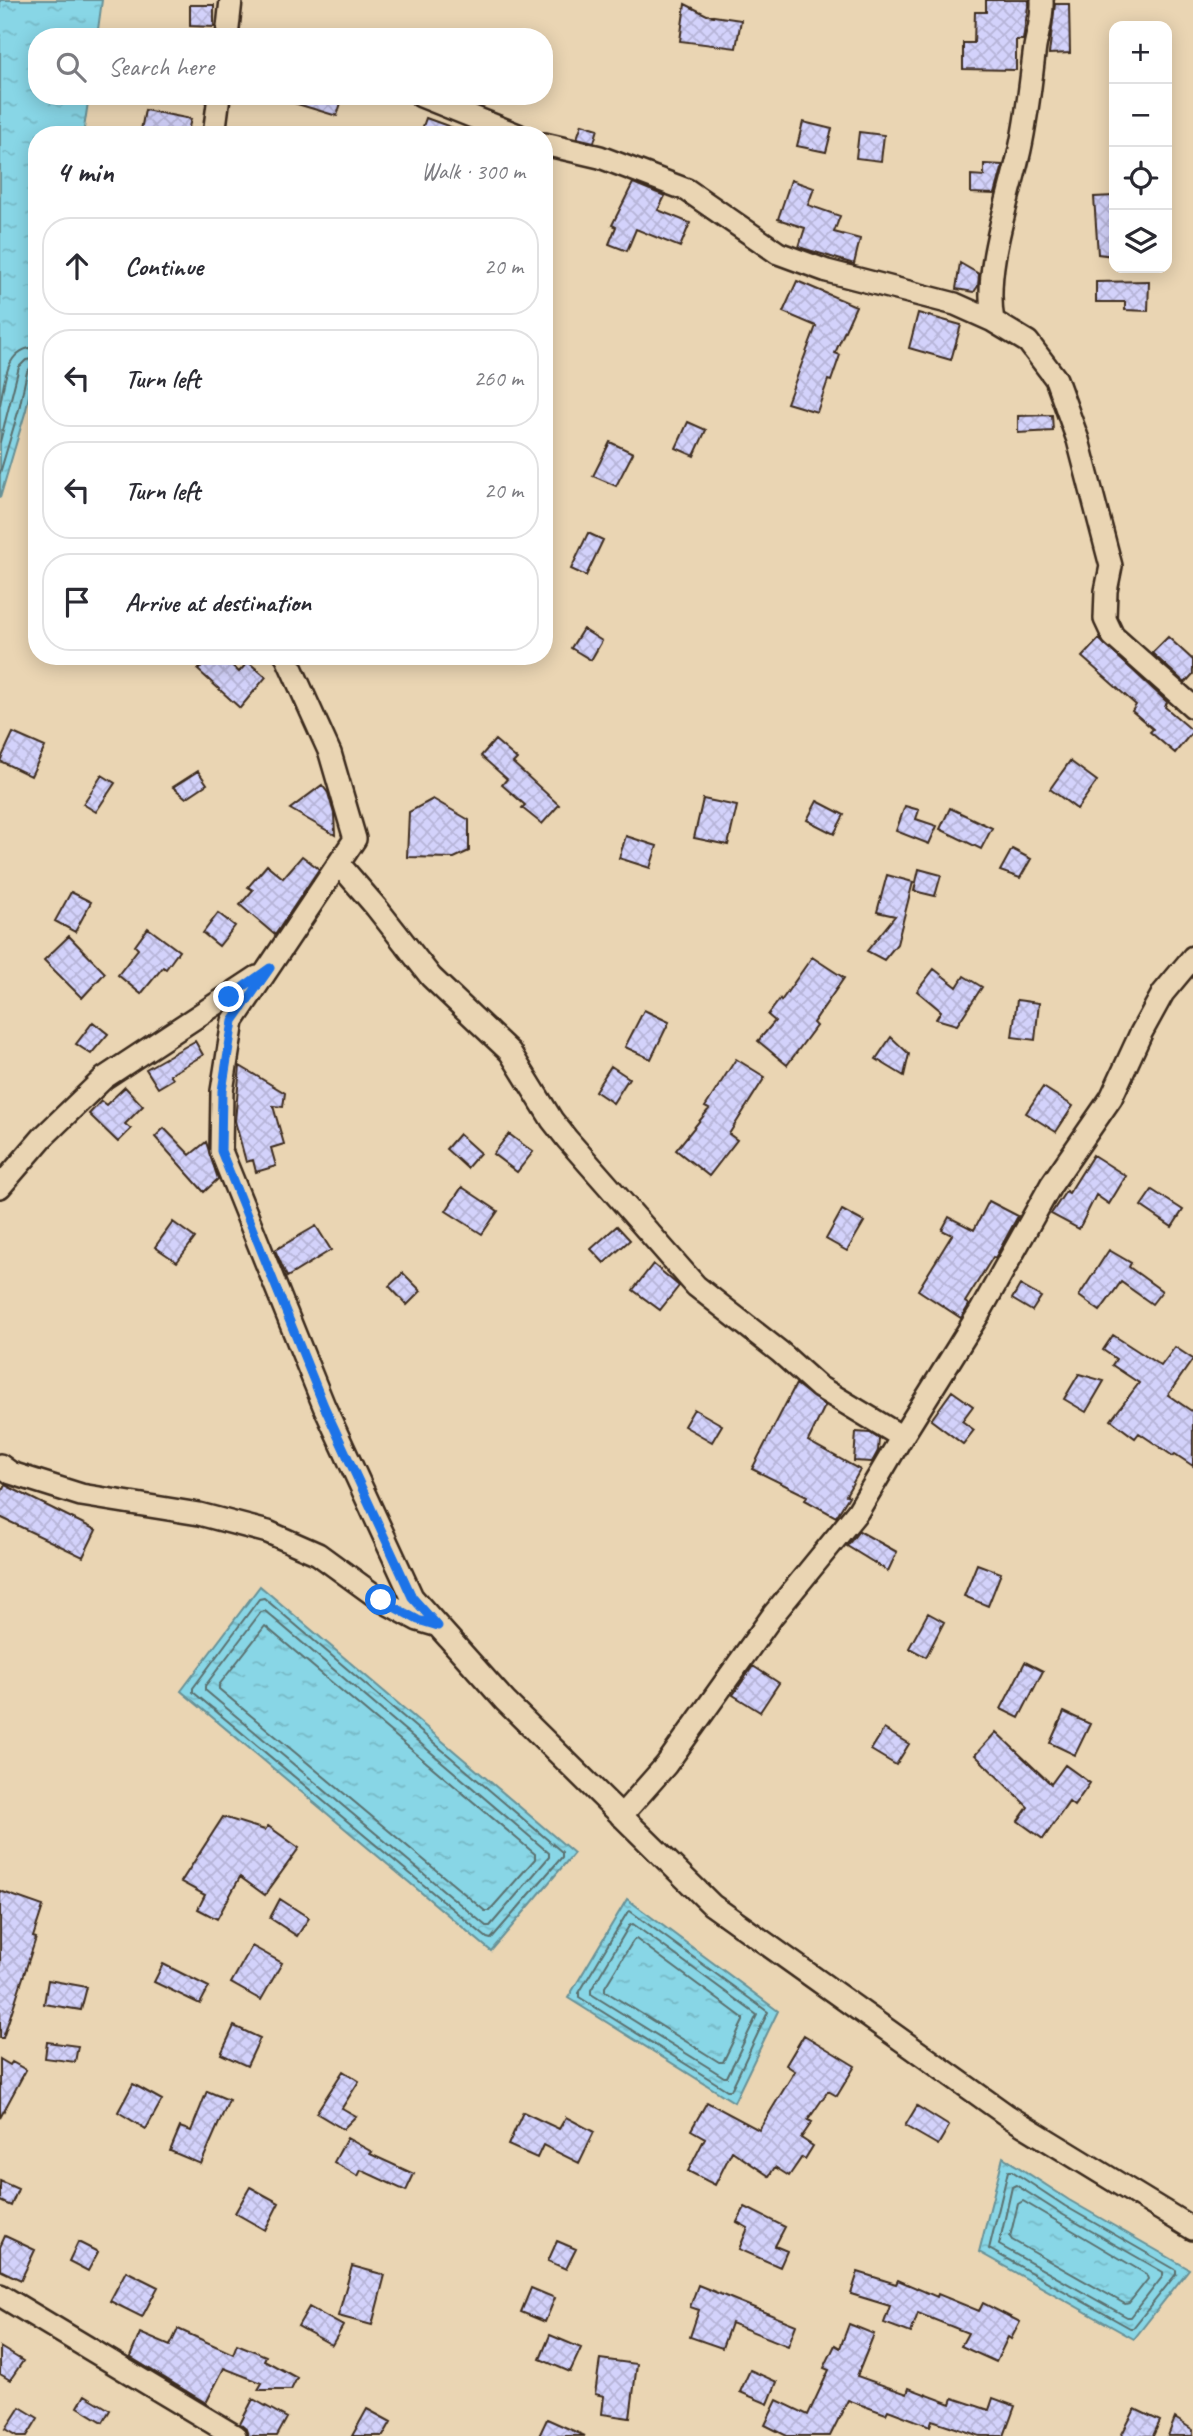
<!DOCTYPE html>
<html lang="en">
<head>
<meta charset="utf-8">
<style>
  body { margin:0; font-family:Caveat,sans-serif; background:#f2f2f3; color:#2b2b33 }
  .controls { position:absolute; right:21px; top:21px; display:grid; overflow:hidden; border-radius:14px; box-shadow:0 4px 18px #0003 }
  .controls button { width:63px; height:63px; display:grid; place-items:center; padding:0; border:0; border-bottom:2px solid #e1e1e2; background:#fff; color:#2b2b33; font:35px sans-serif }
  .stop { position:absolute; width:21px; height:21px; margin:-16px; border:5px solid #1a73e8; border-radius:50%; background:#fff }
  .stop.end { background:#1a73e8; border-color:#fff; box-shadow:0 2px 7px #0008 }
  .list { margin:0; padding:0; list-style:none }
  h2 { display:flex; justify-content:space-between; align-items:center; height:91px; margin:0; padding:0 28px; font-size:30px }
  h2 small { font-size:23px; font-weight:400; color:#7c7c81 }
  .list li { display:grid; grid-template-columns:46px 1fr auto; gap:21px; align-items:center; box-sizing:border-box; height:98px; margin:0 14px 14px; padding:0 14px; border:2px solid #e1e1e2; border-radius:28px }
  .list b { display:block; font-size:26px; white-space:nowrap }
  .list em { font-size:23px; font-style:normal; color:#7c7c81 }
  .icon { flex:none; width:38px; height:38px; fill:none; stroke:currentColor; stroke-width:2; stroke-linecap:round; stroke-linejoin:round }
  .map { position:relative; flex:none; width:1193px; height:2436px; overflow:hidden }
  .search { position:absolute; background:#fff; box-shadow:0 4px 18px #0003; left:28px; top:28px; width:525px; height:77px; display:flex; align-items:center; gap:18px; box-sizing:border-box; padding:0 24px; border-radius:28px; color:#7c7c81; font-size:26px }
  .panel { position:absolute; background:#fff; box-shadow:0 4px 18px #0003; left:28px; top:126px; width:525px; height:539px; border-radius:28px }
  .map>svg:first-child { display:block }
  .water { fill:url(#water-ripples); stroke:#699196; stroke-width:2 }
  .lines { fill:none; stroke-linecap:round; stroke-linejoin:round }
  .shore { stroke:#5a6f6e; stroke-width:2 }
  .building { fill:url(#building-cross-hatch); stroke:#3b2a1e; stroke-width:2 }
  .minor-casing { stroke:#3b2a1e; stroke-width:26 }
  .minor { stroke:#ead5b3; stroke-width:21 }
  .route { stroke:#1a73e8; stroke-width:9 }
</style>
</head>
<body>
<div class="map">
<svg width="1193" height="2436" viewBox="0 0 1193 2436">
  <defs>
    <pattern id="water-ripples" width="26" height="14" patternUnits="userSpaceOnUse" patternTransform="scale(1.75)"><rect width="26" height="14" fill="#88d6e6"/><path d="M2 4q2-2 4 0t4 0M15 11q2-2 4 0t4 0" fill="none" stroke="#76b8c5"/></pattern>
    <pattern id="building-cross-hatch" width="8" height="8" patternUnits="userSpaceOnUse" patternTransform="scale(1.75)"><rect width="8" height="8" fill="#d3d2fb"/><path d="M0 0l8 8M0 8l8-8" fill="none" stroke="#b6b4d7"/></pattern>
  </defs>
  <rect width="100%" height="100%" fill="#ead5b3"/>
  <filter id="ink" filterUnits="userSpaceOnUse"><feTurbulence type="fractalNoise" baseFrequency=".0143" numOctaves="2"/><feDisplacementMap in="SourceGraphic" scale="14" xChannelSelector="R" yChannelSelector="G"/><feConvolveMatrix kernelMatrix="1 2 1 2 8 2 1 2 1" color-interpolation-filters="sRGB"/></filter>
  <g filter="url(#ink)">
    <path class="water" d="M0,0h102l-5,37h-60v59h52l-6,39h-46v223l-11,52 -26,88z
      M260,1586l314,267 -83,98 -310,-260z
      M627,1899l151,112 -44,91 -166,-104z
      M1003,2157l66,43 120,69 -55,70 -155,-87z"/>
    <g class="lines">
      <path class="shore" d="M0,405c5,-24 5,-57 37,-58
        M0,442l19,-75 7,-7 11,-2
        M0,473l19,-64 8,-37 4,-5 6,-1
        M264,1598l298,254v5l-71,82 -4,-1 -294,-246v-4l66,-89z
        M265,1611l284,242v4l-59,69h-4l-281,-236v-4l56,-74z
        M265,1626l270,228v5l-46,52h-4l-266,-222v-4z
        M630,1911l138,101 -37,78h-4l-148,-93v-4l48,-80z
        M633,1924l124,91 -30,62h-3l-133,-83v-4l38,-64z
        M636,1939l107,79v3l-20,41h-4l-114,-71v-4l28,-46z
        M1008,2171h4l53,35 111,64v4l-43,54h-3l-141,-79z
        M1016,2185l44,28 103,59v4l-32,41h-4l-128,-72 13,-58z
        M1023,2201l123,73 2,5 -19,24 -4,1 -113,-64 -2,-3 8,-33z"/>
    </g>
    <path class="building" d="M986,0h43l-6,40h-7v30l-53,-1v-26h11l1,-31h11z
      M685,4l22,11 34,5 -5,28 -56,-7z
      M1055,4h14l1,49 -21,1z
      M190,5h24v22l-24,-1z
      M284,96h59l-6,20 -53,-16z
      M145,110l46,9 -4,16h-21l-25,-5z
      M426,118l41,15v2h-47z
      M803,122l29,7 -6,23 -29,-6z
      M582,124l16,5 -4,13 -17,-4z
      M859,132l25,3 -3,26 -25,-3z
      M984,164l19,1 -8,29 -24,-1v-18l13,1z
      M791,180l23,8 -6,17 32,11 -6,16 26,7 -6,25 -55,-17 6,-19 -27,-9z
      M633,183l32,13 -7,14 32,13 -10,24 -44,-18 -9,22 -18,-7 7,-17 -4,-2z
      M1114,196v60l-16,-2 -4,-57z
      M960,263l19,11 -1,12 -4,6 -18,-3z
      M797,281l59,25 -21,47 5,2 -9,26 -3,-1 -11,32 -30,-9 29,-77 -33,-14z
      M1149,281l-1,30 -23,-1v-8h-29v-20z
      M918,313l43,12 -10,35 -42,-12z
      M1052,415l1,16 -35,2v-17z
      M688,422l18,8 -12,26 -18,-8z
      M610,442l23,11 -17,33 -23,-10z
      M588,533l15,7 -17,36 -15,-7z
      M583,629l19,12 -11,19 -20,-12z
      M1168,637l25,23v14l-8,9 -33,-30z
      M1099,639l68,63 -2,5 28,24 -18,22 -25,-21 3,-3 -21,-18 4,-6 -54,-48z
      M211,656h11l17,16 9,-10 18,15 -26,31 -42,-38z
      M13,733l32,14 -14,29 -31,-15z
      M495,740l22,19 -4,4 46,42 -17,19 -20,-16 3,-3 -23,-20 5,-6 -26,-23z
      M1070,761l27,20 -20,28 -27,-20z
      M198,771l9,13 -21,14 -13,-11z
      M102,775l13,8 -19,29 -13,-8z
      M322,785l6,8 6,21 1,21 -45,-26z
      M433,799l36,21v31l-15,7 -47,-1 2,-45z
      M703,799l34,7 -9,39 -34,-7z
      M817,801l27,14 -10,19 -27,-14z
      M905,806l14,4 -3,9 21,7 -8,18 -33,-13z
      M950,808l42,20 -11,21 -41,-20z
      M626,836l31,10 -7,22 -31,-10z
      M1012,849l19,10 -11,19 -20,-7z
      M302,856l17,13 -44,66 -35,-30 13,-15 -5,-3 19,-22 16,13z
      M919,869l22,6 -6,21 -21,-5z
      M887,875l26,7 -16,62 -13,16 -17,-9 28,-35 -18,-4z
      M71,892l20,10 -16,30 -20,-11z
      M218,913l17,13 -16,20 -16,-13z
      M148,928l31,23 -13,18 -3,-2 -22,27 -23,-19 20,-26 -3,-3z
      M69,936l36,37 -23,25 -38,-38z
      M812,957l32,21 -31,45 3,3 -29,39 -29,-24 17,-20 -7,-6 12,-16 1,2z
      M934,969l23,18 7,-11 18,11 -25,38 -21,-6 5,-8 -24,-20z
      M1017,1000l22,3 -4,37 -23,-3z
      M644,1010l25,12 -18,37 -26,-12z
      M93,1022l15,12 -17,20 -15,-10z
      M891,1037l18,17 -5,22 -28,-17z
      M195,1041l8,14 -33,20 3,4 -15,9 -12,-19z
      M736,1059l29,18 -36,57 8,6 -28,36 -33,-26 33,-41 -4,-2z
      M240,1066l45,27 -2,14 -10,-1 11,38 -13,4 5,18 -20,6 -3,-12 -7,2 -11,-41z
      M611,1066l18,12 -16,25 -18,-12z
      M125,1087l18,19 -18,18 6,5 -13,13 -29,-28 12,-13 5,4z
      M1043,1087l30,19 -17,26 -30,-19z
      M164,1128l26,27 16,-13 12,37 -14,13 -49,-55z
      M459,1134l21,19 -13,15 -21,-19z
      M509,1134l24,18 -16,20 -24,-18z
      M1093,1155l33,21 -17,28 -13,-9 -17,34 -28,-15 15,-23 3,2z
      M462,1187l36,24 -16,23 -36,-23z
      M1152,1190l31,20 -11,17 -31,-21z
      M989,1201l29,15 -23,42 -2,-1 -28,45 4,3 -8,13 -43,-28 34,-55 -10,-5 7,-13 25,13z
      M842,1210l22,12 -17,29 -21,-12z
      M173,1222l22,16 -18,24 -22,-15z
      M316,1226l15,24 -44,27 -12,-27z
      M617,1226l13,14 -26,23 -13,-14z
      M1109,1250l22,13 -2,4 33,24 -10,13 -31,-22 -21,29 -21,-15z
      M653,1264l26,22 -19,24 -27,-20z
      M403,1273l18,18 -14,14 -18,-19z
      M1020,1285l21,12 -9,14 -20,-12z
      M1113,1335l48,31 14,-19 18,12 -25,36 25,17v54l-18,-12 -2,2 -34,-23 -4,5 -24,-18 28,-37 -27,-18 4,-6 -13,-9z
      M1079,1374l25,7 -18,31 -22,-13z
      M796,1384l29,22 -17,35 52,29 -14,25 3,1 -13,21 -31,-17 2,-4 -55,-27z
      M952,1391l21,15 -11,15 12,9 -11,14 -32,-24z
      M694,1409l28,16 -10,17 -28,-16z
      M856,1432l14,1 9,6 -1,12 -6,11 -18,-1z
      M5,1485l91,45 -13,27 -83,-40v-22z
      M859,1531l38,21 -9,19 -41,-25z
      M977,1564l24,9 -13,33 -24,-10z
      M928,1613l16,9 -18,35 -17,-9z
      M1025,1662l18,9 -24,47 -18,-9z
      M753,1666l26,17 -19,29 -27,-17z
      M1064,1712l26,12 -15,31 -25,-12z
      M884,1729l25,15 -13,21 -25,-15z
      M996,1732l55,52 14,-19 25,18 -16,23 -5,-4 -26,37 -25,-18 10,-14 -53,-52z
      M223,1817l42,13 3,-4 31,22 -34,47 -25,-18 -23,42 -19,-10 7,-14 -24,-13z
      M0,1891l43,15 -10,31 3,1 -33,100h-3z
      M280,1899l29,19 -12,18 -27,-18z
      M252,1946l30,17 -21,37 -30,-17z
      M163,1964l46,23 -9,17 -46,-22z
      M48,1980l39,7 -6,23 -37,-6z
      M234,2026l26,12 -13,28 -26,-12z
      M804,2035l51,31 -18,30 -9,-5 -20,29 4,2 -11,16 12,8 -8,13 -3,-2 -13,19 -14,-9 -6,9 -37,-25 -17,34 -27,-14 17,-33 -14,-8 16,-28 52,28 36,-59 -9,-6z
      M47,2042l31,4 -3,16 -30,-4z
      M0,2059l10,6 2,-3 14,8 -26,48z
      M343,2071l16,10 -17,27 14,8 -13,13 -27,-16z
      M133,2084l29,16 -16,29 -28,-17z
      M207,2091l22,9 -28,64 -31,-13 10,-24 11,4z
      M917,2106l32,20 -11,19 -33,-19z
      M523,2112l36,17 7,-12 28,15 -15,31 -36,-18 -6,13 -29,-13z
      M347,2138l25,14 -2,2 44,20 -8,17 -45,-21 -3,6 -24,-14z
      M0,2181l18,8 -7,17 -11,-5z
      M250,2187l29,16 -14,27 -30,-17z
      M745,2207l40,20 -10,19 12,5 -7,16 -41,-18 9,-21 -11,-6z
      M5,2236l30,14 -14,30 -21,-10v-23z
      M557,2241l19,8 -10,20 -18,-8z
      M78,2242l20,10 -10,19 -19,-10z
      M352,2266l33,9 -13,50 -34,-9z
      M126,2271l32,16 -16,30 -32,-16z
      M858,2272l38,12 2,-4 39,17 1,-3 41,17 4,-8 37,19 -9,17 -3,-2 -12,25 -35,-16 7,-13 -50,-20 -7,20 -27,-10 6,-17 -39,-12z
      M698,2285l98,40 -8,21 -57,-23 -9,25 -32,-11 9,-27 -9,-3z
      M531,2288l24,10 -10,24 -24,-10z
      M309,2307l34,19 -11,19 -34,-19z
      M849,2324l25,10 -17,42 50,18 2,-6 42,16 2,-6 36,12 4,-12 22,8 -11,30h-24l-48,-16 -2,6 -42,-16 -2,4 -38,-14 -18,36h-43l-22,-11 12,-25 31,15 21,-45 -5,-2 11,-23 5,3z
      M178,2329l55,25 4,-10 29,12 -2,4 33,18 -6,12h-33l4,-7 -38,-15 -18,35 -76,-46 10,-24 30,13z
      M550,2335l31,13 -11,24 -30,-13z
      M0,2347l23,14 -13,19 -10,-6z
      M600,2359l37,5 -7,54 -28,-4 2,-18 -9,-2z
      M750,2370l27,12 -9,22 -28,-12z
      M85,2395l25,15 -7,12 -25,-15z
      M253,2399l34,19 -10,18h-29l-2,-7 -6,-5z
      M20,2407l18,11 -11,18h-9l-12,-7z
      M367,2409l24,13 -8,14h-31z
      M1135,2409l25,12 -7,15h-32z
      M1175,2418l18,12v6h-25z
      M547,2419l38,17h-46z"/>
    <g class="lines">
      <defs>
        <path id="minor" d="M227,37l4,-37
          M421,96l97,39
          M214,135l5,-39
          M544,144l56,13 87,33 91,63 49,18 128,33 38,17 35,21 28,37 22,61 33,126 -5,25 -1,28 8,17 80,71
          M993,321c-9,-51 13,-112 25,-163 9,-36 12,-73 17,-111 3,-16 8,-30 7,-47
          M286,656l44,97 25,86 -122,182 -11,70 -1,60 103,255 88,191 93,104 207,204 296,211 185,113
          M339,864l37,43 55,70 79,75 42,68 15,19 129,147 84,66 39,35 83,50 -44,74 -85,104 -107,150 -45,51
          M0,1187l43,-50 61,-59 153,-101
          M902,1437l78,-125 71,-127 60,-87 30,-65 22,-40 30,-36
          M0,1465l11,8 70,22 118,19 69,18 50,22 63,46 37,20 17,5
          M0,2295l235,141"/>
      </defs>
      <use href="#minor" class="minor-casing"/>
      <use href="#minor" class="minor"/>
    </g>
  </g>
  <g class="lines" filter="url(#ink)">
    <path class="route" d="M229,997l41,-29 -37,53 -11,70 -1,60 103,255 88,191 26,29 -20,-6 -37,-20"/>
  </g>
</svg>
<div class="controls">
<button>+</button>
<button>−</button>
<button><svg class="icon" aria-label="locate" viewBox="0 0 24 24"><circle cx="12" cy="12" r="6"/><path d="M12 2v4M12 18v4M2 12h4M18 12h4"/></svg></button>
<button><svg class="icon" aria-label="layers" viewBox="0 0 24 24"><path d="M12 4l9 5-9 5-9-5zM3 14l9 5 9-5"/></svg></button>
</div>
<div class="stop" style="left:381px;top:1600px"></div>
<div class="stop end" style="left:229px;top:997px"></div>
<div class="search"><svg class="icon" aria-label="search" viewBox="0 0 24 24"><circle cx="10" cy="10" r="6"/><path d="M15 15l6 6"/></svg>Search here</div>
<section class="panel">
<h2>4 min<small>Walk · 300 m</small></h2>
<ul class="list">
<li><svg class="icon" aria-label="ahead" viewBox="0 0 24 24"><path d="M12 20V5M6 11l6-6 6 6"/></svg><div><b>Continue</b></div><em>20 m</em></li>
<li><svg class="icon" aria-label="left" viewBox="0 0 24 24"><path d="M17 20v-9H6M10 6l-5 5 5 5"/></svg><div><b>Turn left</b></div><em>260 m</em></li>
<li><svg class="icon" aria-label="left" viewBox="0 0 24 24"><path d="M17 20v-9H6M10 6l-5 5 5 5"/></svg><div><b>Turn left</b></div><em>20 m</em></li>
<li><svg class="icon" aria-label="arrive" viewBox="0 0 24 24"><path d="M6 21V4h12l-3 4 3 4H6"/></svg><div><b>Arrive at destination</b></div></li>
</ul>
</section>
</div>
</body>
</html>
